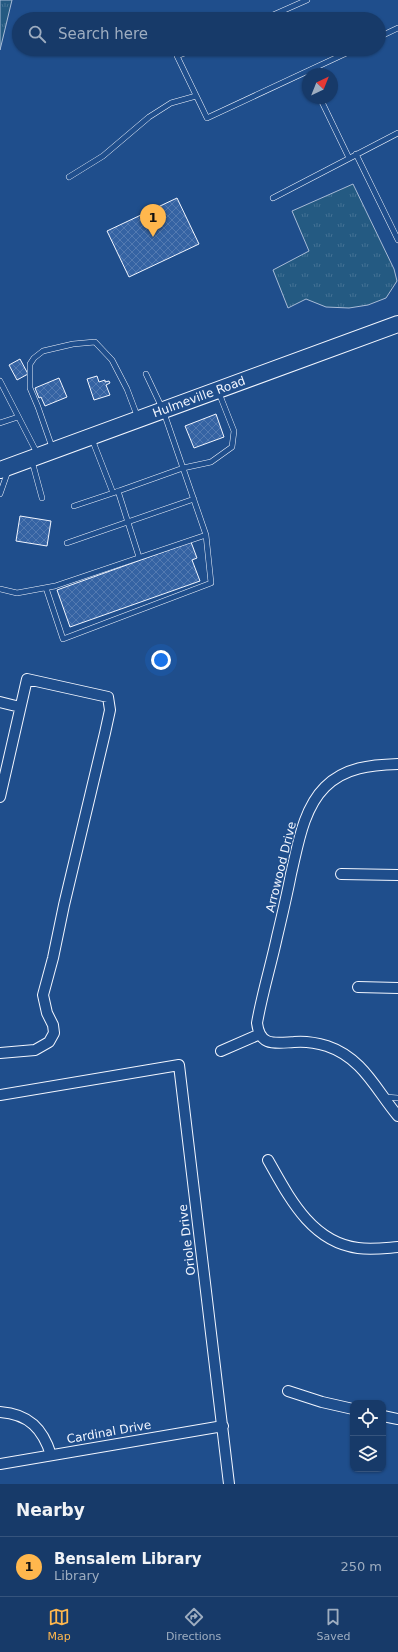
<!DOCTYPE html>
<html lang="en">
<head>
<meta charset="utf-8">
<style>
  body { margin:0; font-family:"DejaVu Sans",sans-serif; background:#244571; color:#f1f3f6 }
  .controls { position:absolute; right:12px; bottom:12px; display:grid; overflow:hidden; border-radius:8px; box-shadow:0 1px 3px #0004 }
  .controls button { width:36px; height:36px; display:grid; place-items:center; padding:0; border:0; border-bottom:1px solid #36547d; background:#173a69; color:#f1f3f6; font:20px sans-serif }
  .compass { position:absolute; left:302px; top:68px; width:36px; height:36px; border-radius:50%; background:#173a69; box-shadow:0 1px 3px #0004; rotate:43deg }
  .you { position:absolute; left:161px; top:660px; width:14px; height:14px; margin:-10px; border:3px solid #fff; border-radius:50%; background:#1a73e8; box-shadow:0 0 0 6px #1a73e833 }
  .badge { display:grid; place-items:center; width:26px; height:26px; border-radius:50%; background:#ffb74d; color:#111; font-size:13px; font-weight:700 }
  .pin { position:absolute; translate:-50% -33px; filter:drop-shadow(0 1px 2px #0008) }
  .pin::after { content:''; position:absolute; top:21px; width:14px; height:12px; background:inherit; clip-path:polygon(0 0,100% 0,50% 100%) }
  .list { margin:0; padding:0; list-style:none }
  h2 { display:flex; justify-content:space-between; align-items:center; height:52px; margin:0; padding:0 16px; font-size:17px }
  h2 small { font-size:13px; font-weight:400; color:#9eadc0 }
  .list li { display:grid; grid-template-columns:26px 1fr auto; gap:12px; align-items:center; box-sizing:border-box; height:60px; padding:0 16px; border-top:1px solid #36547d }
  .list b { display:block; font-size:15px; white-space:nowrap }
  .list p { margin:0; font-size:13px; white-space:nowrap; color:#9eadc0 }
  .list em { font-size:13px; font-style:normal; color:#9eadc0 }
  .icon { flex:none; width:22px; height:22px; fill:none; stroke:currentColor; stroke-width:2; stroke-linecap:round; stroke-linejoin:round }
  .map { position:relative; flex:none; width:398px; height:1484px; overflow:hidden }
  .search { position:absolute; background:#173a69; box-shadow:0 1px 3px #0004; left:12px; right:12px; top:12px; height:44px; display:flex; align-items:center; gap:10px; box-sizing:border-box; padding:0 14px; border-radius:22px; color:#9eadc0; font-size:15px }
  .sheet { height:112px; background:#173a69 }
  nav { display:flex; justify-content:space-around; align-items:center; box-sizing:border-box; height:56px; border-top:1px solid #36547d; background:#173a69; font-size:11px; color:#9eadc0 }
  nav a { display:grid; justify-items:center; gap:2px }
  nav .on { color:#ffb74d }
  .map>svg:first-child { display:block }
  .park { fill:url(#park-tufts); stroke:#a8bbd7 }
  .building { fill:url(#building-cross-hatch); stroke:#f2f6ff }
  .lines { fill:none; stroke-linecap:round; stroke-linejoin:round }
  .lane-casing { stroke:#f2f6ff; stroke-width:6 }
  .street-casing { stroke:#f2f6ff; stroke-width:12 }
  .primary-casing { stroke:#f2f6ff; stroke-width:18 }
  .lane { stroke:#1f4e8c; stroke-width:5 }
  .street { stroke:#1f4e8c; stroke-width:10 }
  .primary { stroke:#1f4e8c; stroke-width:16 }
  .labels { text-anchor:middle; stroke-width:3; stroke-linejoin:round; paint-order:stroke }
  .street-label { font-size:12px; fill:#f2f6ff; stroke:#1f4e8c }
</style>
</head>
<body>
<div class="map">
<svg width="398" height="1484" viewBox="0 0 398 1484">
  <defs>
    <pattern id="park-tufts" width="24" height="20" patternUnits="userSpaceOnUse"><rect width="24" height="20" fill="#245a82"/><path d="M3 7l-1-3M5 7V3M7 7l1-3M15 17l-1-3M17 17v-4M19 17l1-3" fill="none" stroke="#447295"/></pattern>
    <pattern id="building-cross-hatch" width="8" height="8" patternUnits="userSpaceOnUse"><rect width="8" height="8" fill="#3563a3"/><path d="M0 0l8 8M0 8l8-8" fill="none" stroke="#537ab1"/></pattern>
  </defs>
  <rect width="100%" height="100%" fill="#1f4e8c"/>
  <path class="park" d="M0,0h12l-12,50z
    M353,184l41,85 3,12 -11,17 -18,7 -19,3 -23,-1 -20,-8 -18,9 -15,-38 36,-19 -17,-40z"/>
  <path class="building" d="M177,198l22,46 -70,33 -22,-46z
    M20,359l8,15 -11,6 -8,-15z
    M97,376l2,6 6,-2v2l4,-1 1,2 -4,2 4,10 -16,5 -7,-21z
    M59,378l8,19 -22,9 -4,-9 -2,1 -4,-10z
    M216,414l8,23 -30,11 -9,-22z
    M20,516l31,5 -4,25 -31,-5z
    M191,542l6,16 -5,2 8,21 -130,46 -13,-37z"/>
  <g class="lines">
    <defs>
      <path id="lane" d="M264,19l43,-19
        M379,37l19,-9
        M195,49l-18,7 30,62 148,-69
        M320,98l29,60
        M356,154l42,86
        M69,177l34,-21 46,-39 22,-14 25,-7
        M273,198l125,-65
        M0,381l38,74
        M0,423l18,-6
        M92,439l21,54 70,-25 28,-6 21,-15 2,-16 -15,-38
        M53,450l-15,-43 -8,-19v-24l4,-6 9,-7 30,-7 22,-2 17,18 15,29 11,29
        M32,461l10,37
        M118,491l21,66
        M0,494l8,-23
        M74,506l39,-13
        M67,543l127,-44
        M46,588l17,51 148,-56 -5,-48
        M0,589l17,4 38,-7 151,-51 -43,-125 -17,-36
        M385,1097l13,1"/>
      <path id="street" d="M0,702l20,5
        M398,764c-27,1 -53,3 -73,23 -22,22 -27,58 -34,87 -4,21 -9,42 -14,63 -6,28 -15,57 -20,86 3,24 18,20 37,19 11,-1 23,1 33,4 36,12 49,44 71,70
        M0,797l27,-118 81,18 2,13 -5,23 -41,172 -11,53 -10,37 4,18 6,12 1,8 -5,9 -14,8 -35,3
        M341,874l57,1
        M358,987l40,1
        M221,1051l39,-17
        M0,1095l179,-30 50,419
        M268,1160c21,37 43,82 90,88 14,2 27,0 40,-1
        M288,1391l34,11 31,7
        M0,1412c29,2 43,17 51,43
        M383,1416l15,3
        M0,1464l223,-38"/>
      <g id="primary">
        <path id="s1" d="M0,470l398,-146"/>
      </g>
    </defs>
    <use href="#lane" class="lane-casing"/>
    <use href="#street" class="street-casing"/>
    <use href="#primary" class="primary-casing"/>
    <use href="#lane" class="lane"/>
    <use href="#street" class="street"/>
    <use href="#primary" class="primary"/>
  </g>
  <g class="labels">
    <g class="street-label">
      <text dy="4" stroke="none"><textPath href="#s1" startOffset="212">Hulmeville Road</textPath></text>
      <text transform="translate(281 867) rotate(-76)" y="4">Arrowood Drive</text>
      <text transform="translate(187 1240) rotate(-97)" y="4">Oriole Drive</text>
      <text transform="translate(109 1432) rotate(-10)" y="4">Cardinal Drive</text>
    </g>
  </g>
</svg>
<div class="controls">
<button><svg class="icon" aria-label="locate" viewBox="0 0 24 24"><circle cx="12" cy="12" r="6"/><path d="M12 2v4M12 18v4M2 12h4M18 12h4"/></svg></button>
<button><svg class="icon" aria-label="layers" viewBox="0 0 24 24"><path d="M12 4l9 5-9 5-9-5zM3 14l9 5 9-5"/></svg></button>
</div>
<svg class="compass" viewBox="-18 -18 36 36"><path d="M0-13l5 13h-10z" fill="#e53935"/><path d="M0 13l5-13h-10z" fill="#9eadc0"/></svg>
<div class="you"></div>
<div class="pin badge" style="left:153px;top:237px">1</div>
<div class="search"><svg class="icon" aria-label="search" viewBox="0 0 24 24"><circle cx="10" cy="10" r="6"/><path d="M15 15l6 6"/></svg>Search here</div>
</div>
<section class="sheet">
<h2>Nearby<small></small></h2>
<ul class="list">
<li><span class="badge">1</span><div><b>Bensalem Library</b><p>Library</p></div><em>250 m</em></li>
</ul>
</section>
<nav>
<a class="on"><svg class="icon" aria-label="map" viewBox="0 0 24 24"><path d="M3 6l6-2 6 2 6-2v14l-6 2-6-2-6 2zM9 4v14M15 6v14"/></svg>Map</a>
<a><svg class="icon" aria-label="directions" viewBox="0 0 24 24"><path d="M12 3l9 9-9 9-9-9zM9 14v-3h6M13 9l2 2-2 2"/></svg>Directions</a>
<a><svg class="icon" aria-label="saved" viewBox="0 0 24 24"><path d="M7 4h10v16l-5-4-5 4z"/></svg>Saved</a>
</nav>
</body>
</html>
